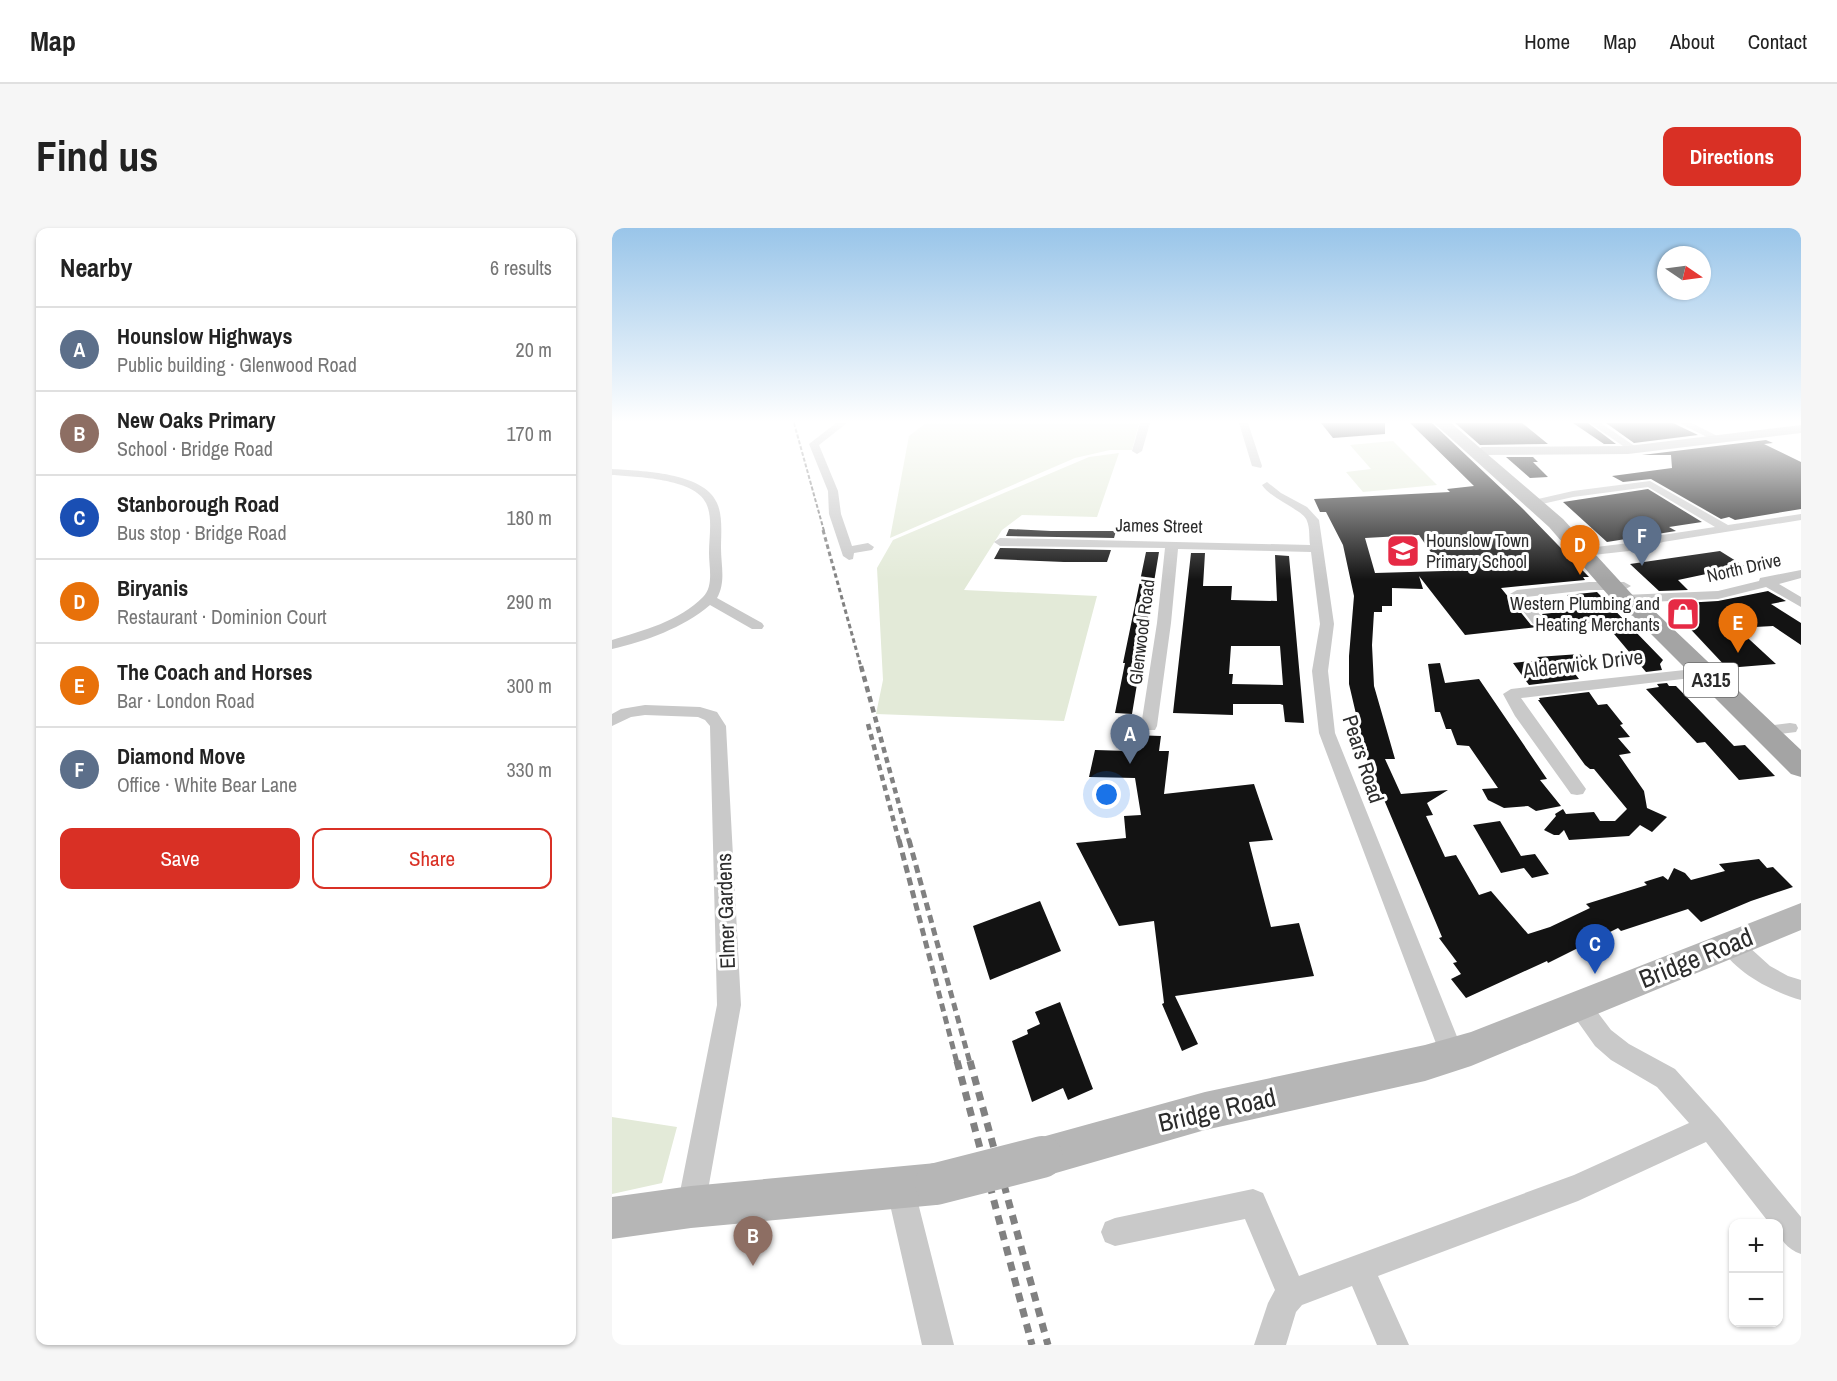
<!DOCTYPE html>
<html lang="en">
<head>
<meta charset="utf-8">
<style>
  body { margin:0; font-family:"Archivo Narrow",sans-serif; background:#f6f6f6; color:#222 }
  .controls { position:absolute; right:18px; bottom:18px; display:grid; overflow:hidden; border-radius:12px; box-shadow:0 2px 4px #0004 }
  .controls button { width:54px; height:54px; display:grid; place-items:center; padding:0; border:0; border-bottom:2px solid #e0e0e0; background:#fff; color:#222; font:30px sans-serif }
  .compass { position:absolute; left:1045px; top:18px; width:54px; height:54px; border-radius:50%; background:#fff; box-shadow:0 2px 4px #0004; rotate:103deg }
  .you { position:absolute; left:495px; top:567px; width:21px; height:21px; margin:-15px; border:4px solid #fff; border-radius:50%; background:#1a73e8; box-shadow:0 0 0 9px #1a73e833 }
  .badge { display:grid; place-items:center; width:39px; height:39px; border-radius:50%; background:#d93025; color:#fff; font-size:20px; font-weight:700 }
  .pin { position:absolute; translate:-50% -50px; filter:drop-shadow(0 2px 3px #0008) }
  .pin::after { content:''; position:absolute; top:32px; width:21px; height:18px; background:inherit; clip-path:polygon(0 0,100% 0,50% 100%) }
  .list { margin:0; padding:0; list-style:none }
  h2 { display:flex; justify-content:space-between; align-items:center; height:78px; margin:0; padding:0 24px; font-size:26px }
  h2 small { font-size:20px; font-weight:400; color:#767676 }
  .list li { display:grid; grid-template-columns:39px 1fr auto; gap:18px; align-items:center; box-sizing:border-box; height:84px; padding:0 24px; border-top:2px solid #e0e0e0 }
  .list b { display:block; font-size:22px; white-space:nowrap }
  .list p { margin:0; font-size:20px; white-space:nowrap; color:#767676 }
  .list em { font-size:20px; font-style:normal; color:#767676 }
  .actions { display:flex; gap:12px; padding:18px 24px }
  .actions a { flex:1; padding:14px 0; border:2px solid #d93025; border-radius:12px; text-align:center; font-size:21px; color:#d93025 }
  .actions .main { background:#d93025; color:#fff }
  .map { position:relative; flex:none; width:1189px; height:1117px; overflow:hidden; border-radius:12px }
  header { display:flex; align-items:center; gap:36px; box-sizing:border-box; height:84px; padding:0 30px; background:#fff; border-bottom:2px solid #e0e0e0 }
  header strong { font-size:28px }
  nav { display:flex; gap:33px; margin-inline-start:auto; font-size:21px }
  .intro { display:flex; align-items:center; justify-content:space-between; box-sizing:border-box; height:144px; padding:0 36px }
  h1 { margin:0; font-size:42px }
  .button { padding:15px 27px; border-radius:12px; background:#d93025; color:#fff; font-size:21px; font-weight:700 }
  main { display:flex; gap:36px; padding:0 36px }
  aside { flex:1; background:#fff; border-radius:12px; box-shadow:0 2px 4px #0004 }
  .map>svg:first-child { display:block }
  .green { fill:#e3ead8 }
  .building { fill:#131313; fill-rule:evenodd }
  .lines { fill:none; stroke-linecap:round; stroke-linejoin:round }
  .street { fill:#c9c9c9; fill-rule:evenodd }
  .secondary { fill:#b6b6b6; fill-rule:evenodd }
  .primary { fill:#a4a4a4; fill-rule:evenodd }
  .rail-far4 { stroke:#818181; stroke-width:2; stroke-dasharray:4 2; stroke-linecap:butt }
  .rail-far3 { stroke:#818181; stroke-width:3; stroke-dasharray:4.5 3; stroke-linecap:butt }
  .rail-far2 { stroke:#818181; stroke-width:4.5; stroke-dasharray:6 4.5; stroke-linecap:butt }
  .rail-far1 { stroke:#818181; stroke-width:5; stroke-dasharray:8 5; stroke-linecap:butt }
  .rail { stroke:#818181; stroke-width:7; stroke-dasharray:9 7; stroke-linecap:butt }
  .secondary-bridge { stroke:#b6b6b6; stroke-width:42 }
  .labels { text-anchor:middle; stroke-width:6; stroke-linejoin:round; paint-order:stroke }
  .far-street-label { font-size:18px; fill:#2c2c2c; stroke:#fff }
  .far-poi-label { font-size:18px; fill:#2c2c2c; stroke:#fff; text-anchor:start }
  .shield { fill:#fff; stroke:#6b6b6b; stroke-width:1.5 }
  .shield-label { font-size:20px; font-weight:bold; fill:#2c2c2c }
  .street-label { font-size:21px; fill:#2c2c2c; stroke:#fff }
  .near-street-label { font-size:26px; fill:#2c2c2c; stroke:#fff }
</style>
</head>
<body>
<header>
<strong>Map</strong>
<nav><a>Home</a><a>Map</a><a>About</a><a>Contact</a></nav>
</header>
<div class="intro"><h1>Find us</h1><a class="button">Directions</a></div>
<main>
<aside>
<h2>Nearby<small>6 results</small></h2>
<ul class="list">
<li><span class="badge" style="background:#5c6f8a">A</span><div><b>Hounslow Highways</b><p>Public building · Glenwood Road</p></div><em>20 m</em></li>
<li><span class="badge" style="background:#8d6e63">B</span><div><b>New Oaks Primary</b><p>School · Bridge Road</p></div><em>170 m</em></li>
<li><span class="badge" style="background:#1a4fb4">C</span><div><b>Stanborough Road</b><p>Bus stop · Bridge Road</p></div><em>180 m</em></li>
<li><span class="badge" style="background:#e8710a">D</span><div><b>Biryanis</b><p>Restaurant · Dominion Court</p></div><em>290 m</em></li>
<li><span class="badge" style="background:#e8710a">E</span><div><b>The Coach and Horses</b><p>Bar · London Road</p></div><em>300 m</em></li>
<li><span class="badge" style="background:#5c6f8a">F</span><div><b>Diamond Move</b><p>Office · White Bear Lane</p></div><em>330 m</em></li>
</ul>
<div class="actions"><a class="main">Save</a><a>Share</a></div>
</aside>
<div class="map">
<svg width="1189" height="1117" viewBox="0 0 1189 1117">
  <rect width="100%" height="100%" fill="#fff"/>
  <path class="green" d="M314,195h213l-7,27h-22l-35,8 -185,80 19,-102z
    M781,213l44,44 -74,7 -17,-20 25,-3 -21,-24z
    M507,225l-22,64 -75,-2 -20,15 -38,60 133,6 -33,125 -188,-7 7,-34 -6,-112 16,-28 196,-83z
    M0,889l65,10 -15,56 -50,11z"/>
  <path class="building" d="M709,195h64v11l-52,4z
    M798,195h22l90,85 67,69h-6l2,3 -84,8 30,37 7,2 -73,8 -46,-59 4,13 -31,-1v18h-10v6h-8l-2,33 2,41 21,73h-10l16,35 47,-4 -21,13 6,12 -7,1 19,41 11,-2 23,40 12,-4 37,43 22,-7 40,-19 -4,-4 61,-19 -3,-3 19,-6 5,4 6,-12 11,5 6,7 34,-9 -6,-7 40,-5 8,9 6,-1 20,20 -42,14 -50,21 -13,-13 -67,22 -3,-3 -70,35 -1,-2 -81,37 -15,-19 10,-5 -8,-11 4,-1 -18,-24 3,-1 -76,-180 -17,-73v-28l5,-60 -11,-51 -17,-33h-6l-6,-13 136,-7 -3,-3 27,-3zM807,307l25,36 -69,2 -10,-35z
    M843,195h67l26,21 -68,1z
    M961,195h15l28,21h-12z
    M994,195h67l25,12 -64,8z
    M1154,212l7,3 -9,1 37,18v47l-66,11 -6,-3 -8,2 -70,-40 -28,3 -11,-6 60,-8 -1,-13h-29z
    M894,229h27l5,5h-5l15,15 -18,1z
    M1036,261l54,33 -33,5 7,4 -69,11 -44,-40z
    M397,301l42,2h65l-2,7 -108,-2z
    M388,320l111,2 -4,12h-43l-70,-3z
    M1108,323l24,15 -66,14 10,10 -29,1 -29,-27z
    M534,324h13l-27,162 -17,-1 10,-50h-2z
    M579,325h14l-2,33h29l-1,14 46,1 -2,-46 14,1 15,167 -19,-1 -2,-17 -3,-1h-47v11l-60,-2zM619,418h49l3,39 -51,-1 1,-10h-4z
    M1156,363l18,10 -15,3 30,19v22l-28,-19 -36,2 39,36 -49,4 -60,-64 51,-3z
    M985,364l66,68 -3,4 2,6 -16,2 -42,-50 -66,5 9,-6 -5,-7 39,-4 -14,-15z
    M968,426l12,14 -20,2 7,9 -50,6 -16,-22 28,-3 -4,-3z
    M828,435l5,20 34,-4 68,100 -7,1 21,26 -25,5 -8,-5 -24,2 -16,-8 -6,-11 16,-1 -29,-42 -12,-1 -6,-16h-5l-6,-17h-5l-7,-48z
    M1055,455l2,3h7l58,60 11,-1 30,31 -36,4 -34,-38 -8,1 -51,-54 13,-2 -2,-3z
    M977,464l9,13 9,-1 16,20 -3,1 10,12 -12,1 13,15 -12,2 25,36 3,17 20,9 -15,15 -12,-7 -11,11 -60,4 -5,-10 -5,5h-5l-10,-5 12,-14 -1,-2 8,-5 3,5 28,-2 6,9h15l12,-12 -33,-40h-4l-5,-4 -47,-65h2l-1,-2z
    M520,507l29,1 -2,15h10l-5,43 90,-10 19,56 -24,2 22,85 28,-4 15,53 -139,20 23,48 -16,7 -20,-47 2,-1 -10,-82 -35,5 -43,-83 50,-5 -2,-22 17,-1 -6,-37 -46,-1 6,-27 34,1z
    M888,593l21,35 14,-2 14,20 -17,4 -8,-10 -23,5 -28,-48z
    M428,673l21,50 -71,29 -17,-54z
    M448,774l33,87 -25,11 -5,-12 -31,14 -20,-61 16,-7 -1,-4 13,-6 -5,-12z"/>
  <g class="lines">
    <path class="street" d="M224,195h11l-28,22 19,46 3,23 11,32 16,-3 6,4 -2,3 -18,3 -1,6 -4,1 -6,-4 -14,-42 -1,-23 -19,-47z
      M528,195h10l-8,28 -5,3 -5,-3z
      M627,195h9l14,43 -1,2 -9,-2z
      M978,195h11l38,26 -9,2z
      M1067,195h13l31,16 -8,2z
      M0,241c29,2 92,3 105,34 6,13 4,31 4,45 0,17 5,34 -4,50l45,25 2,3 -2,3h-10l-42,-24c-27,23 -64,36 -98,44v-9c30,-9 68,-19 91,-43 11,-11 6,-30 6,-44 0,-16 4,-36 -3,-50 -12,-25 -70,-26 -94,-28z
      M1038,253l78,44 73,-11v6l-138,22 -25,8 -54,6 -4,-1 -2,-3 2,-3 57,-7 25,-7 53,-8 -67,-40 -75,10 -31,7 -6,-3 2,-2 35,-8z
      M655,254l14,11 26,14 12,13 15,104 -6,47 7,62 129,321 -3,8 -9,4 -9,-4 -3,-8 -121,-321 -7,-62 8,-47 -9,-72 -133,-3 -7,74 -14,103 -2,4h-12l-2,-4 16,-103 8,-75 -165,-2 -6,-4 6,-4 310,7c-1,-7 0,-17 -3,-24 -3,-11 -34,-20 -45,-36z
      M1189,342v8l-22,6 22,13v10l-35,-20 -48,12 -94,4 -7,-4 7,-4 94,-4 41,-10 1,-3z
      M977,354h35l7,4 -7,4h-35l-63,7 19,24 -7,4 -5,-1 -23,-30 7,-4z
      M1091,440l5,2 3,3 -3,3 -187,22 65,91 -3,5 -6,1 -6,-1 -56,-78 -12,-22 8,-5z
      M33,477l55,2 17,5 9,14 15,279 -36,202 -4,10 -10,4 -10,-4 -4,-10 40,-202 -7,-279 -5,-6 -7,-3 -53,-2 -14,2 -19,9v-12l9,-5z
      M1178,495l6,1 2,4 -2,4 -32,4 -6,-1 -2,-4 2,-4z
      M1118,707l8,2 32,29 18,10 13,4v20c-28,-8 -68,-28 -82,-56l3,-7z
      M966,766l8,3 25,33 18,14 46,25 44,49 82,99v37c-14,-5 -23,-15 -23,-30h-8l-64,-82 -128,59 -200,75 31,69h-32l-25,-59 -50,19 -6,7 -10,33h-32l14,-42 7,-13 -30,-71 -130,27 -10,-4 -4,-10 4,-10 10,-4 138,-29 10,4 36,83 275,-101 115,-52 -32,-36 -46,-27 -16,-14 -29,-41 4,-8z
      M288,945l10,4 4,10 40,158h-32l-36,-158 4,-10z"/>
    <path class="secondary" d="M1189,197v8l-173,21 -146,1 -7,-4 7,-4 146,-1z
      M1189,675v27l-330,136 -46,15 -220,49 -163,47 -14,-6 -6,-14 6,-14 14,-6 163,-45 220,-47 46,-13z
      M324,935l15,6 6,15 -6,15 -15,6 -245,23 -79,11v-42l79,-11z"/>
    <path class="primary" d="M822,195h17l112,96 75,82 11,5 152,144v27l-10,-3 -158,-158 -11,-5 -73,-84z"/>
    <path class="rail-far4" d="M182,195l30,108"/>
    <path class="rail-far3" d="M211,302l38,137"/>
    <path class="rail-far2" d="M249,438l48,175
      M256,496l31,117"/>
    <path class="rail-far1" d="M287,612l58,223
      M297,612l61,223"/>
    <path class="rail" d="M345,833l75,284
      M358,833l78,284"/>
    <path class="secondary-bridge" d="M324,956l106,-27"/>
  </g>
  <linearGradient id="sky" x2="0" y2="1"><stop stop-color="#99c5e9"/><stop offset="0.55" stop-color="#fff"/><stop offset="1" stop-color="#fff" stop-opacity="0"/></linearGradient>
  <rect width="1189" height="352" fill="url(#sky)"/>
  <defs>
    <symbol id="school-square" viewBox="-11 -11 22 22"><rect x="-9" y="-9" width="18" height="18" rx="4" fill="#e62a45" stroke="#fff"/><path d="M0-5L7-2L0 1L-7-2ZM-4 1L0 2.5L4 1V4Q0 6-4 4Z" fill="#fff"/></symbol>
    <symbol id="shop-square" viewBox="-11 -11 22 22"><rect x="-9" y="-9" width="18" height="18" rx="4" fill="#e62a45" stroke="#fff"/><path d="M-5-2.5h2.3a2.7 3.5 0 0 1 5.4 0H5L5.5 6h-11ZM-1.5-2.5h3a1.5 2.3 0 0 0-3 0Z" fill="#fff"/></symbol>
  </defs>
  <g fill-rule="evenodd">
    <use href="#school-square" x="772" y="304" width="38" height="38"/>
    <use href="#shop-square" x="1052" y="367" width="38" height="38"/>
  </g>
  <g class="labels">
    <g class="far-street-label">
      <text transform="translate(547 298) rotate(1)" y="6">James Street</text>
      <text transform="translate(1132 340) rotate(-13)" y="6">North Drive</text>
      <text transform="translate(530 404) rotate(-83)" y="6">Glenwood Road</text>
    </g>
    <g class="far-poi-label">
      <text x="814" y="319">Hounslow Town<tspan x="814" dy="21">Primary School</tspan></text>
      <text x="1048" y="382" text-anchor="end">Western Plumbing and<tspan x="1048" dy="21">Heating Merchants</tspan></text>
    </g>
    <rect class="shield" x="1072" y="435" width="54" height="34" rx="4.5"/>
    <g class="shield-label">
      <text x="1099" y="459">A315</text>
    </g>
    <g class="street-label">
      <text transform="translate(971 436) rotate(-7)" y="7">Alderwick Drive</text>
      <text transform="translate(751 531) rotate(72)" y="7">Pears Road</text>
      <text transform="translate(114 683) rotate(-92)" y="7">Elmer Gardens</text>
    </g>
    <g class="near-street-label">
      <text transform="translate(1084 730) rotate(-22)" y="9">Bridge Road</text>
      <text transform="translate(605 882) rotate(-13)" y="9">Bridge Road</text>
    </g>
  </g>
</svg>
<div class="controls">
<button>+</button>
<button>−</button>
</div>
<svg class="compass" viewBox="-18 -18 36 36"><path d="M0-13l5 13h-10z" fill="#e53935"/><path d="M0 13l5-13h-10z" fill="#767676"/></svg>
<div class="you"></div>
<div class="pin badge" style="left:518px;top:536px;background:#5c6f8a">A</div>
<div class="pin badge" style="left:141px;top:1038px;background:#8d6e63">B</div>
<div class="pin badge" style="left:983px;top:746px;background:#1a4fb4">C</div>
<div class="pin badge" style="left:968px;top:347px;background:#e8710a">D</div>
<div class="pin badge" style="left:1126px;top:425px;background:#e8710a">E</div>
<div class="pin badge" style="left:1030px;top:338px;background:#5c6f8a">F</div>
</div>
</main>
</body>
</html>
